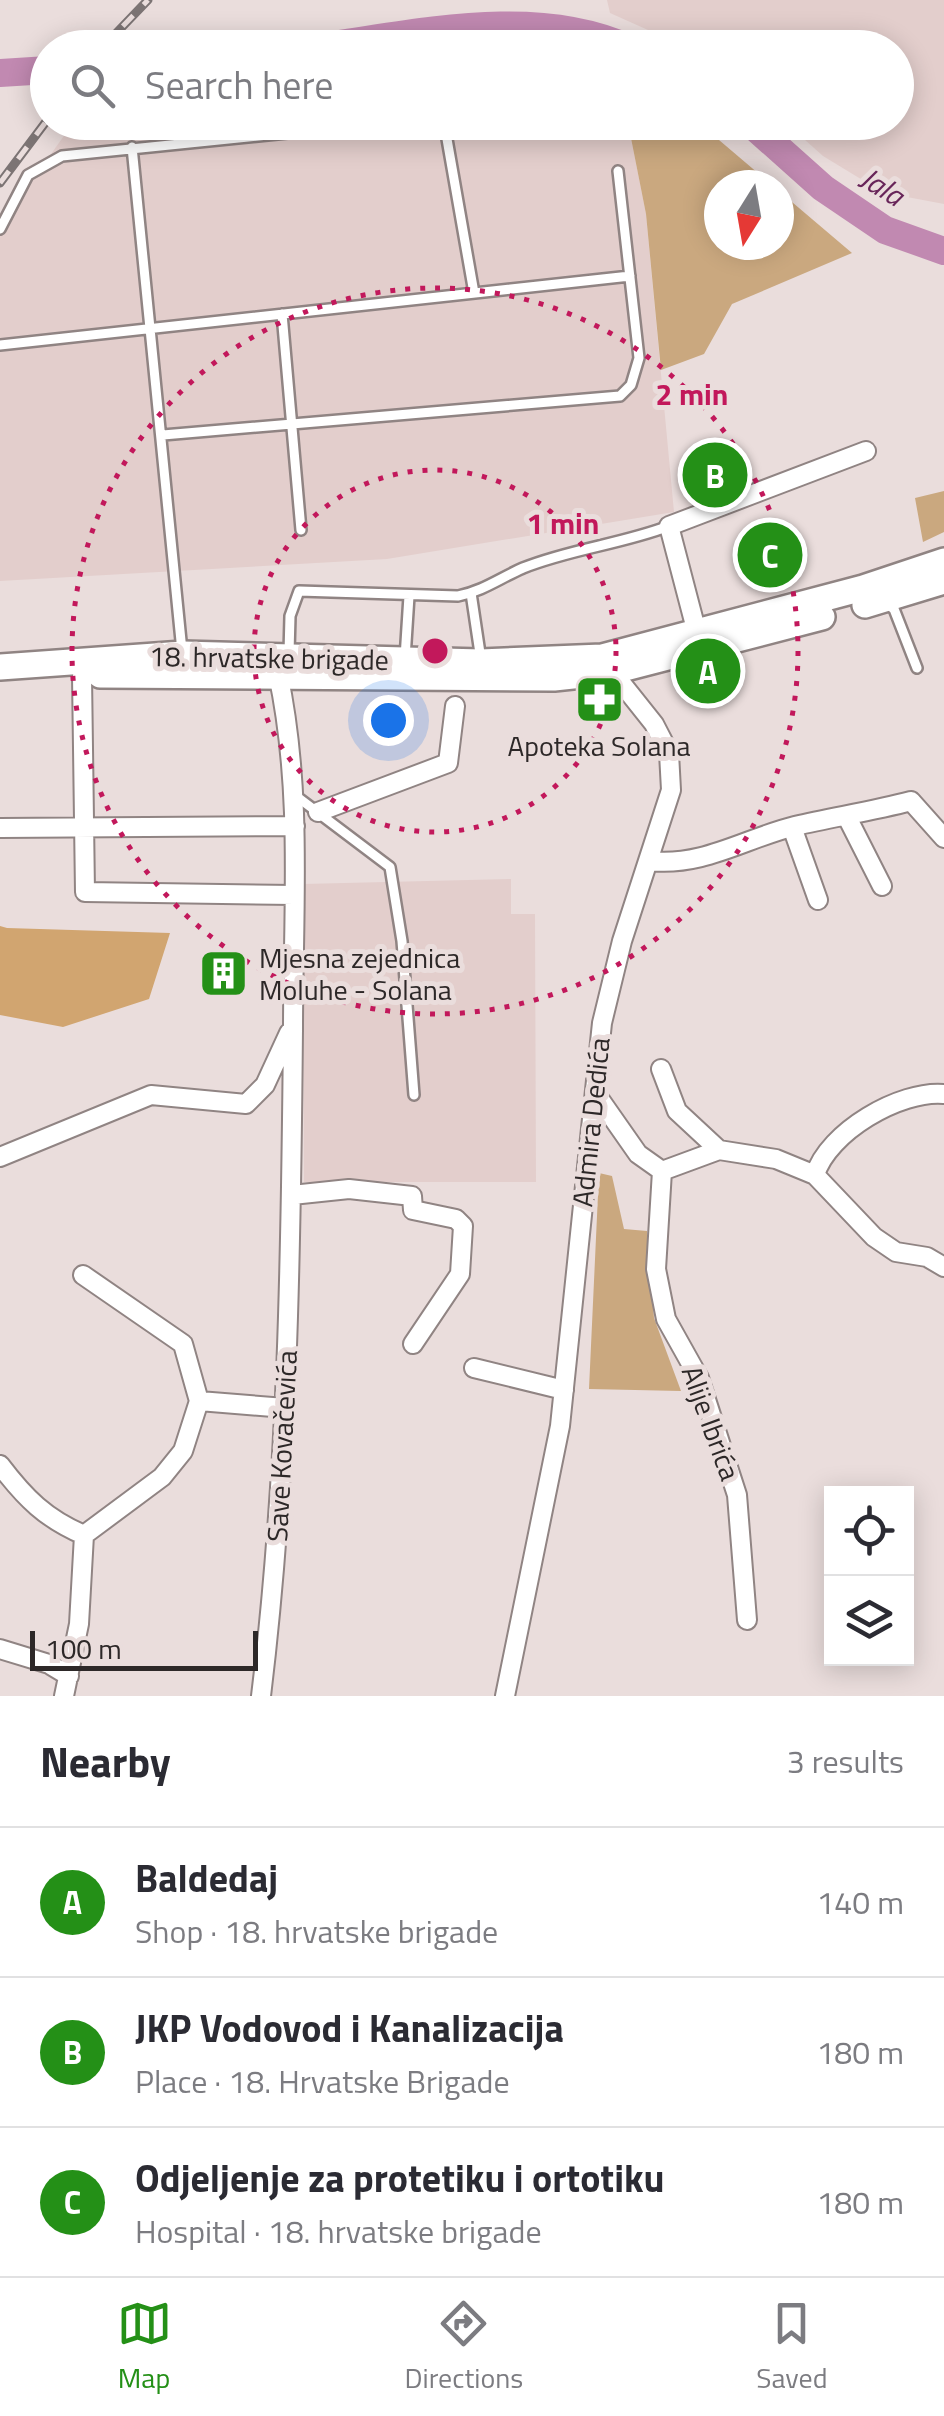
<!DOCTYPE html>
<html lang="en">
<head>
<meta charset="utf-8">
<style>
  body { margin:0; font-family:"Titillium Web",sans-serif; background:#f7f7f7; color:#2b2b33 }
  .controls { position:absolute; right:30px; bottom:30px; display:grid; overflow:hidden; border-radius:0px; box-shadow:0 5px 25px #0003 }
  .controls button { width:90px; height:90px; display:grid; place-items:center; padding:0; border:0; border-bottom:2px solid #e1e1e2; background:#fff; color:#2b2b33; font:50px sans-serif }
  .compass { position:absolute; left:704px; top:170px; width:90px; height:90px; border-radius:50%; background:#fff; box-shadow:0 5px 25px #0003; rotate:191deg }
  .scale { position:absolute; left:30px; bottom:25px; width:228px; box-sizing:border-box; padding-left:10px; border:5px solid #2d2828; border-top:0; font-size:28px; line-height:35px; white-space:nowrap; color:#2d2828; -webkit-text-stroke:8px #eadddc; paint-order:stroke }
  .you { position:absolute; left:388px; top:720px; width:35px; height:35px; margin:-25px; border:8px solid #fff; border-radius:50%; background:#1a73e8; box-shadow:0 0 0 15px #1a73e833 }
  .badge { display:grid; place-items:center; width:65px; height:65px; border-radius:50%; background:#249017; color:#fff; font-size:32px; font-weight:700 }
  .pin { position:absolute; translate:-50% -50%; border:5px solid #fff; box-shadow:0 2px 10px #0006 }
  .list { margin:0; padding:0; list-style:none }
  h2 { display:flex; justify-content:space-between; align-items:center; height:130px; margin:0; padding:0 40px; font-size:42px }
  h2 small { font-size:32px; font-weight:400; color:#7c7c81 }
  .list li { display:grid; grid-template-columns:65px 1fr auto; gap:30px; align-items:center; box-sizing:border-box; height:150px; padding:0 40px; border-top:2px solid #e1e1e2 }
  .list b { display:block; font-size:38px; white-space:nowrap }
  .list p { margin:0; font-size:32px; white-space:nowrap; color:#7c7c81 }
  .list em { font-size:32px; font-style:normal; color:#7c7c81 }
  .icon { flex:none; width:55px; height:55px; fill:none; stroke:currentColor; stroke-width:2; stroke-linecap:round; stroke-linejoin:round }
  .map { position:relative; flex:none; width:944px; height:1696px; overflow:hidden }
  .search { position:absolute; background:#fff; box-shadow:0 5px 25px #0003; left:30px; right:30px; top:30px; height:110px; display:flex; align-items:center; gap:25px; box-sizing:border-box; padding:0 35px; border-radius:55px; color:#7c7c81; font-size:38px }
  .sheet { height:580px; background:#fff }
  nav { display:flex; justify-content:space-around; align-items:center; box-sizing:border-box; height:140px; border-top:2px solid #e1e1e2; background:#fff; font-size:28px; color:#7c7c81 }
  nav a { display:grid; justify-items:center; gap:5px }
  nav .on { color:#249017 }
  .map>svg:first-child { display:block }
  .built { fill:#e3cecc }
  .green { fill:#caa87f }
  .forest { fill:#d1a570 }
  .lines { fill:none; stroke-linecap:round; stroke-linejoin:round }
  .river { stroke:#c189b1; stroke-width:28 }
  .lane-casing { stroke:#908483; stroke-width:14 }
  .street-casing { stroke:#908483; stroke-width:22 }
  .secondary-casing { stroke:#908483; stroke-width:30 }
  .lane { stroke:#fff; stroke-width:9 }
  .street { stroke:#fff; stroke-width:18 }
  .secondary { stroke:#fff; stroke-width:25 }
  .rail-casing { stroke:#7c7474; stroke-width:9 }
  .rail { stroke:#eadddc; stroke-width:5; stroke-dasharray:15; stroke-linecap:butt }
  .ring { fill:none; stroke:#c2185b; stroke-width:5; stroke-dasharray:5 10 }
  .labels { text-anchor:middle; stroke-width:10; stroke-linejoin:round; paint-order:stroke }
  .street-label { font-size:28px; fill:#2d2828; stroke:#eadddc }
  .poi-label { font-size:28px; fill:#2d2828; stroke:#eadddc }
  .water-label { font-size:30px; font-style:italic; fill:#682559; stroke:#eadddc }
  .centre { fill:#c2185b; stroke:#eadddc; stroke-width:5 }
  .ring-label { font-size:30px; text-anchor:middle; font-weight:bold; fill:#c2185b; stroke:#eadddc; stroke-width:10; stroke-linejoin:round; paint-order:stroke }
</style>
</head>
<body>
<div class="map">
<svg width="944" height="1696" viewBox="0 0 944 1696">
  <rect width="100%" height="100%" fill="#eadddc"/>
  <path class="built" d="M607,0h337v204l-53,-10 -22,-10 -46,-28 -37,-33 110,-1v-74l-210,-1 -76,-34z
    M73,123h555l18,91 28,298 -287,47 -387,22v-355z
    M511,879v35h24l1,268h-232l-1,-298z"/>
  <path class="green" d="M628,123h71l73,62h-53v60h60v-54l73,62 -120,51 -28,50 -43,16 -15,-156z
    M944,491v41l-21,10 -8,-44z
    M599,1173l13,3 12,53 23,2 7,87 27,73 -92,-2z"/>
  <path class="forest" d="M0,926l7,2 163,5 -21,66 -86,28 -63,-12z"/>
  <g class="lines">
    <path class="river" d="M309,48c100,-12 223,-44 319,0
      M0,73l48,-3
      M749,122l74,66 62,42 59,21"/>
    <defs>
      <path id="lane" d="M444,122l30,171
        M132,147l50,504
        M0,229l28,-54 34,-19 333,-34
        M282,314l19,216
        M0,345l630,-69
        M163,435l457,-39 11,-11 8,-27 -21,-187
        M471,593l10,67
        M887,604l7,5 23,59
        M289,653l1,-37 9,-25 159,5c25,-5 42,-18 65,-28 47,-19 99,-24 146,-42
        M405,658l4,-62
        M296,796l94,71 12,74 12,154"/>
      <path id="street" d="M697,633l-28,-107 197,-75
        M82,676l3,216 209,3
        M318,812l130,-49 7,-57
        M847,817l35,69
        M792,827l26,73
        M0,828l295,-2
        M650,861c53,6 96,-23 145,-35 39,-9 78,-15 116,-25l33,37
        M661,1069l16,42 42,39
        M596,1094l42,60 24,17 57,-21 57,9 39,16 59,62 22,15 31,5 17,10
        M0,1157l151,-62 95,9 19,-19 24,-52
        M662,1171l-6,98 10,50 33,59 38,117 10,125
        M815,1175c13,-43 85,-85 129,-81
        M292,1195l57,-6 63,7 1,14 43,9 7,7 -3,48 -47,70
        M83,1275l100,69 16,57
        M474,1368l90,22
        M0,1465c25,33 46,54 84,70l78,-58 21,-26 16,-50 86,7
        M0,1649l49,15 20,12
        M64,1696l15,-72 5,-89
        M261,1696c27,-221 30,-444 32,-667 0,-118 10,-238 -15,-355
        M505,1696l55,-270 42,-403 20,-82 49,-151 -2,-37 -15,-29 -47,-59"/>
      <path id="secondary" d="M865,605l79,-24
        M0,667l183,-13 298,8 121,-5 261,-69 81,-27
        M100,675l454,3 56,-6 212,-55"/>
    </defs>
    <use href="#lane" class="lane-casing"/>
    <use href="#street" class="street-casing"/>
    <use href="#secondary" class="secondary-casing"/>
    <use href="#lane" class="lane"/>
    <use href="#street" class="street"/>
    <use href="#secondary" class="secondary"/>
    <defs>
      <path id="rail" d="M102,48l46,-48
        M0,183l48,-64"/>
    </defs>
    <use href="#rail" class="rail-casing"/>
    <use href="#rail" class="rail"/>
  </g>
  <g class="ring">
    <circle cx="435" cy="651" r="181"/>
    <circle cx="435" cy="651" r="363"/>
  </g>
  <defs>
    <symbol id="pharmacy-square" viewBox="-11 -11 22 22"><rect x="-9" y="-9" width="18" height="18" rx="4" fill="#249017" stroke="#eadddc"/><path d="M-2-6h4v4h4v4h-4v4h-4v-4h-4v-4h4Z" fill="#fff"/></symbol>
    <symbol id="building-square" viewBox="-11 -11 22 22"><rect x="-9" y="-9" width="18" height="18" rx="4" fill="#249017" stroke="#eadddc"/><path d="M-4-6H4V6H1V3H-1V6H-4ZM-2.5-4.3h1.7v1.8h-1.7ZM.8-4.3h1.7v1.8H.8ZM-2.5-1h1.7V.8h-1.7ZM.8-1h1.7V.8H.8Z" fill="#fff"/></symbol>
  </defs>
  <g fill-rule="evenodd">
    <use href="#pharmacy-square" x="572" y="672" width="55" height="55"/>
    <use href="#building-square" x="196" y="946" width="55" height="55"/>
  </g>
  <g class="labels">
    <g class="street-label">
      <text transform="translate(269 658) rotate(1)" y="10">18. hrvatske brigade</text>
      <text transform="translate(591 1122) rotate(-84)" y="10">Admira Dedića</text>
      <text transform="translate(711 1423) rotate(70)" y="10">Alije Ibrića</text>
      <text transform="translate(282 1446) rotate(-87)" y="10">Save Kovačevića</text>
    </g>
    <g class="poi-label">
      <text x="599" y="756">Apoteka Solana</text>
      <text x="259" y="968" text-anchor="start">Mjesna zejednica<tspan x="259" dy="32">Moluhe - Solana</tspan></text>
    </g>
    <g class="water-label">
      <text transform="translate(882 187) rotate(32)" y="10">Jala</text>
    </g>
  </g>
  <circle cx="435" cy="651" r="15" class="centre"/>
  <g class="ring-label">
    <text x="692" y="405">2 min</text>
    <text x="563" y="534">1 min</text>
  </g>
</svg>
<div class="controls">
<button><svg class="icon" aria-label="locate" viewBox="0 0 24 24"><circle cx="12" cy="12" r="6"/><path d="M12 2v4M12 18v4M2 12h4M18 12h4"/></svg></button>
<button><svg class="icon" aria-label="layers" viewBox="0 0 24 24"><path d="M12 4l9 5-9 5-9-5zM3 14l9 5 9-5"/></svg></button>
</div>
<svg class="compass" viewBox="-18 -18 36 36"><path d="M0-13l5 13h-10z" fill="#e53935"/><path d="M0 13l5-13h-10z" fill="#7c7c81"/></svg>
<div class="scale">100 m</div>
<div class="you"></div>
<div class="pin badge" style="left:708px;top:671px">A</div>
<div class="pin badge" style="left:715px;top:475px">B</div>
<div class="pin badge" style="left:770px;top:555px">C</div>
<div class="search"><svg class="icon" aria-label="search" viewBox="0 0 24 24"><circle cx="10" cy="10" r="6"/><path d="M15 15l6 6"/></svg>Search here</div>
</div>
<section class="sheet">
<h2>Nearby<small>3 results</small></h2>
<ul class="list">
<li><span class="badge">A</span><div><b>Baldedaj</b><p>Shop · 18. hrvatske brigade</p></div><em>140 m</em></li>
<li><span class="badge">B</span><div><b>JKP Vodovod i Kanalizacija</b><p>Place · 18. Hrvatske Brigade</p></div><em>180 m</em></li>
<li><span class="badge">C</span><div><b>Odjeljenje za protetiku i ortotiku</b><p>Hospital · 18. hrvatske brigade</p></div><em>180 m</em></li>
</ul>
</section>
<nav>
<a class="on"><svg class="icon" aria-label="map" viewBox="0 0 24 24"><path d="M3 6l6-2 6 2 6-2v14l-6 2-6-2-6 2zM9 4v14M15 6v14"/></svg>Map</a>
<a><svg class="icon" aria-label="directions" viewBox="0 0 24 24"><path d="M12 3l9 9-9 9-9-9zM9 14v-3h6M13 9l2 2-2 2"/></svg>Directions</a>
<a><svg class="icon" aria-label="saved" viewBox="0 0 24 24"><path d="M7 4h10v16l-5-4-5 4z"/></svg>Saved</a>
</nav>
</body>
</html>
